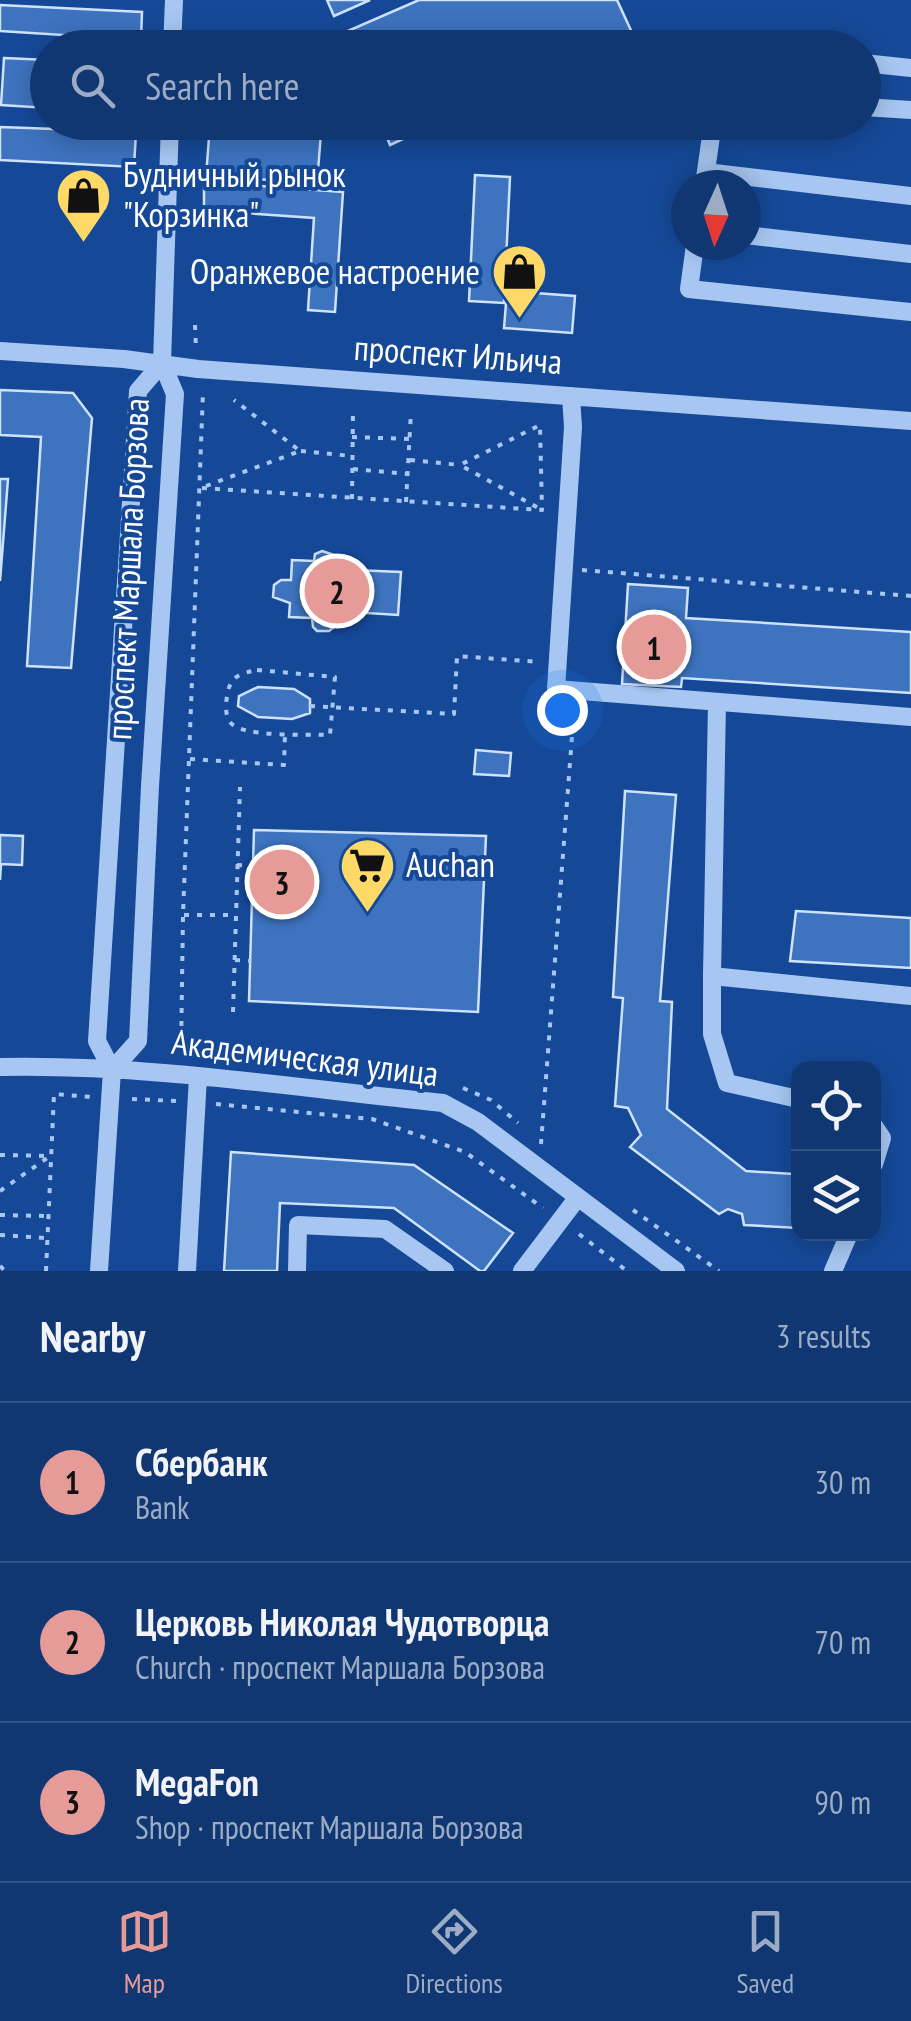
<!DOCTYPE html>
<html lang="en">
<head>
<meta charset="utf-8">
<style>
  body { margin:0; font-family:"PT Sans Narrow",sans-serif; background:#193f77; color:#f1f3f6 }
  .controls { position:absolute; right:30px; bottom:30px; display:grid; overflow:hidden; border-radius:20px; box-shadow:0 5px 25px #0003 }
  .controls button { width:90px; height:90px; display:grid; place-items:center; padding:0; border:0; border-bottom:2px solid #305184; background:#103772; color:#f1f3f6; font:50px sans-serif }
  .compass { position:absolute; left:671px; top:170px; width:90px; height:90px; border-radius:50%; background:#103772; box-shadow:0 5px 25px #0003; rotate:183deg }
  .you { position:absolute; left:562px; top:710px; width:35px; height:35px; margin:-25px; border:8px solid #fff; border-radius:50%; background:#1a73e8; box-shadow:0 0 0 15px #1a73e833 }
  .badge { display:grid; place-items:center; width:65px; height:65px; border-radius:50%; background:#e69b98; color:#111; font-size:32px; font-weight:700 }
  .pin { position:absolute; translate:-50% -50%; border:5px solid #fff; box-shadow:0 2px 10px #0006 }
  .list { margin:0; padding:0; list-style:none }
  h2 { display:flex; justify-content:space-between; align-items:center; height:130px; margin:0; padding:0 40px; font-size:42px }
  h2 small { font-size:32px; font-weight:400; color:#9cacc4 }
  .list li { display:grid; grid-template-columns:65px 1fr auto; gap:30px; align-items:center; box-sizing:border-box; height:160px; padding:0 40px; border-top:2px solid #305184 }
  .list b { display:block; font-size:38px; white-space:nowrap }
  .list p { margin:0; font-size:32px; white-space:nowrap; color:#9cacc4 }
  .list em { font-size:32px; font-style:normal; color:#9cacc4 }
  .icon { flex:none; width:55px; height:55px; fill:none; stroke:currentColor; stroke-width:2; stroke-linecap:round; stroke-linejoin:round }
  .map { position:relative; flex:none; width:911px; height:1271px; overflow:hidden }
  .search { position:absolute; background:#103772; box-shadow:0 5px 25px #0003; left:30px; right:30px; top:30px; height:110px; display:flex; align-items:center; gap:25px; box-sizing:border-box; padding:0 35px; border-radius:55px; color:#9cacc4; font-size:38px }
  .sheet { height:610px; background:#103772 }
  nav { display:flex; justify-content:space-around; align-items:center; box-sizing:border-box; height:140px; border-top:2px solid #305184; background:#103772; font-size:28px; color:#9cacc4 }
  nav a { display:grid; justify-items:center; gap:5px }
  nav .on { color:#e69b98 }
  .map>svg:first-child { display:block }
  .building { fill:#3d73bf; stroke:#cfe2fd; stroke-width:2.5 }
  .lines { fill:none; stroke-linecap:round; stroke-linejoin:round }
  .path { stroke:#a7c7f2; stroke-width:4; stroke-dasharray:5 8; stroke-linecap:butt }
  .minor { stroke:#a7c7f2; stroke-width:18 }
  .labels { text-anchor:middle; stroke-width:8; stroke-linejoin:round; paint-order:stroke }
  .poi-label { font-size:35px; fill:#fff; stroke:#154998; text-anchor:start }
  .street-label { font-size:35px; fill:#fff; stroke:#154998 }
</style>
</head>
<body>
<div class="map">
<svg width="911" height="1271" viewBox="0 0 911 1271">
  <rect width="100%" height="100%" fill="#154998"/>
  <path class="building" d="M327,0h43l-36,16z
    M419,0h198l17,37 -24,11h-263l-6,-14z
    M0,5l142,7 -1,28 -141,-9z
    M4,58l44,2v48l-47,-3z
    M381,122h59l-50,23z
    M210,125l111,8 -4,50 -111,-7z
    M0,127l136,5 -2,35 -134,-7z
    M475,175l35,2 -6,126 -35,-2z
    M204,182l139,10 -8,120 -27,-2 6,-92 -110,-8z
    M507,291l68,5 -3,37 -68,-5z
    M0,390l73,3 19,25 -21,250 -44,-2 14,-229 -41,-2z
    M0,479h8l-8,102z
    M322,551l15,5v7h17v7l47,2 -3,43 -47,-3 -1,7h-15l-1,8 -5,4h-12l-4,-4 -1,-9 -23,-1 1,-14 -17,-6 1,-12 7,-5h10l1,-20 22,1 1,-7z
    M628,584l60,4 -2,30 225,14v61l-229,-15 -1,9 -59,-3z
    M258,687l36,2 16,10v14l-18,6 -34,-2 -20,-11 1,-10z
    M476,750l35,3 -2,23 -35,-2z
    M625,791l51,4 -16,206 12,1 -5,107 79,62 47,3 1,-23h4v77l-54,-3 -2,-11 -14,-5 -9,5 -89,-67 11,-12 -13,-27 -13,-2 8,-108 -10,-1z
    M254,830l232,6 -8,176 -229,-11z
    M0,835l23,1 -1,29 -21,-1 -1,16z
    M796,911l115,7v50l-121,-7z
    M231,1152l183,13 99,68 -29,38h-4l-86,-63 -114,-5 -3,68h-53z"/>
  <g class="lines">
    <path class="path" d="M195,325l1,23
      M352,437l58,2
      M301,451l50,5
      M410,460l50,5
      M353,469l55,5
      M206,486l94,-35 -66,-51
      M202,488l340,22 -2,-85 -80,40 82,45
      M352,499l1,-90
      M406,502l5,-90
      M582,570l329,26
      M257,670l78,7 -5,58c-21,-1 -89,3 -100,-13 -6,-9 -4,-21 -2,-31 4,-16 14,-18 29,-21z
      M310,706l144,8 3,-58 83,6
      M190,759l94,6 1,-31
      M237,865l16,1
      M184,915h51
      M235,960l15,1
      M233,1012l7,-225
      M182,1043l144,24
      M181,1052l2,-137 20,-523
      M463,1088l28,12 27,23
      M132,1099l45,2
      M216,1104l156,15 93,33 78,56
      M541,1144l33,-434
      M0,1155l50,1
      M0,1191l50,-35
      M633,1210l86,61
      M0,1215l45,1
      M579,1234l48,37
      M0,1235l45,3
      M0,1266l5,5
      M46,1271l8,-177 38,3"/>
    <path class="minor" d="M172,48l2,-48
      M864,63l47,5
      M864,107l47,3
      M706,172l205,24
      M704,185l9,-63
      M746,235l165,19
      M695,245l-6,44 222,23
      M0,351l124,8 74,10 713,52
      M571,396l2,31 -17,262 355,28
      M717,703l-5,273 199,20
      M712,976v58l15,49 71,16
      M0,1067c148,-3 296,21 443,36l35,19 198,149
      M112,1070l26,-29 12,-255 25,-392 -13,-31 8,-241
      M874,1126l8,12 -8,26
      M99,1271l13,-201 -15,-29 41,-650 24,-28
      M187,1271l11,-194
      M297,1271l1,-46 87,4 60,42
      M522,1271l56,-74
      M833,1271l16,-37"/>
  </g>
  <defs>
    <symbol id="shop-pin" viewBox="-11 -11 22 30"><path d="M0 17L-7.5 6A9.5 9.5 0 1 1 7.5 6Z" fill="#ffd968" stroke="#154998"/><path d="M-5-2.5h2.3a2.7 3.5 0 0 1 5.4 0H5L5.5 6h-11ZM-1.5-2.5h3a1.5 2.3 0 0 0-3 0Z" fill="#111"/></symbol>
    <symbol id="supermarket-pin" viewBox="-11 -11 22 30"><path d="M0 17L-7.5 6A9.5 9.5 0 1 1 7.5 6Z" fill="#ffd968" stroke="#154998"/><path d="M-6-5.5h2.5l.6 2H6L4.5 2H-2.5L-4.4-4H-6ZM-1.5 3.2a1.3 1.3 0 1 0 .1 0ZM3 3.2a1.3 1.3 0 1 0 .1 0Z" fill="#111"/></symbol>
  </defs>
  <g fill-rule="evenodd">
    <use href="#shop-pin" x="52" y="164" width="63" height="86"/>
    <use href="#shop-pin" x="488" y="240" width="63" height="86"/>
    <use href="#supermarket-pin" x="336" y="834" width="63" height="86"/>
  </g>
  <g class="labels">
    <g class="poi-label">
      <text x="123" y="187">Будничный рынок<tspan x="123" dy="40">"Корзинка"</tspan></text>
      <text x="480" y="284" text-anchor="end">Оранжевое настроение</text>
      <text x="406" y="877">Auchan</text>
    </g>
    <g class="street-label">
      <text transform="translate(458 355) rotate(4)" y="12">проспект Ильича</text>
      <text transform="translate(128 569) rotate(-87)" y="12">проспект Маршала Борзова</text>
      <text transform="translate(305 1058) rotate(7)" y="12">Академическая улица</text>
    </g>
  </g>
</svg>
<div class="controls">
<button><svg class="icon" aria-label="locate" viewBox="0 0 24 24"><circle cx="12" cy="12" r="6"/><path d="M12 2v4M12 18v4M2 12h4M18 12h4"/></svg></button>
<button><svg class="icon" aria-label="layers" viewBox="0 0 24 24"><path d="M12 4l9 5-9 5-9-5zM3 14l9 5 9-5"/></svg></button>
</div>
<svg class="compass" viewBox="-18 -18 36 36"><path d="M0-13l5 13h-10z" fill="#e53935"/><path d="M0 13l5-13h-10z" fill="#9cacc4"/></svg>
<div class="you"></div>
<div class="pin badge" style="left:654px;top:647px">1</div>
<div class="pin badge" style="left:337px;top:591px">2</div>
<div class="pin badge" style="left:282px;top:882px">3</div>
<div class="search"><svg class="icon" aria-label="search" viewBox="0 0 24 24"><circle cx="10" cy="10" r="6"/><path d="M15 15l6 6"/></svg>Search here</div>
</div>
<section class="sheet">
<h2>Nearby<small>3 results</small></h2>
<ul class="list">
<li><span class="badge">1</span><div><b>Сбербанк</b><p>Bank</p></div><em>30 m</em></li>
<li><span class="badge">2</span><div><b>Церковь Николая Чудотворца</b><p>Church · проспект Маршала Борзова</p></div><em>70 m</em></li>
<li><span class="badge">3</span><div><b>MegaFon</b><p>Shop · проспект Маршала Борзова</p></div><em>90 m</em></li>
</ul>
</section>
<nav>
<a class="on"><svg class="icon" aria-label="map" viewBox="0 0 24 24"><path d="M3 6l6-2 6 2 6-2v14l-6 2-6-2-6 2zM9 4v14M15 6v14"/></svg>Map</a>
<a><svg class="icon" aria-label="directions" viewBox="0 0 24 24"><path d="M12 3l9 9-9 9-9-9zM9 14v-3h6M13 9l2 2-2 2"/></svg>Directions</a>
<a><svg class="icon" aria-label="saved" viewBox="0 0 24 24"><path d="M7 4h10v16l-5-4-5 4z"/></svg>Saved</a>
</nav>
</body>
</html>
